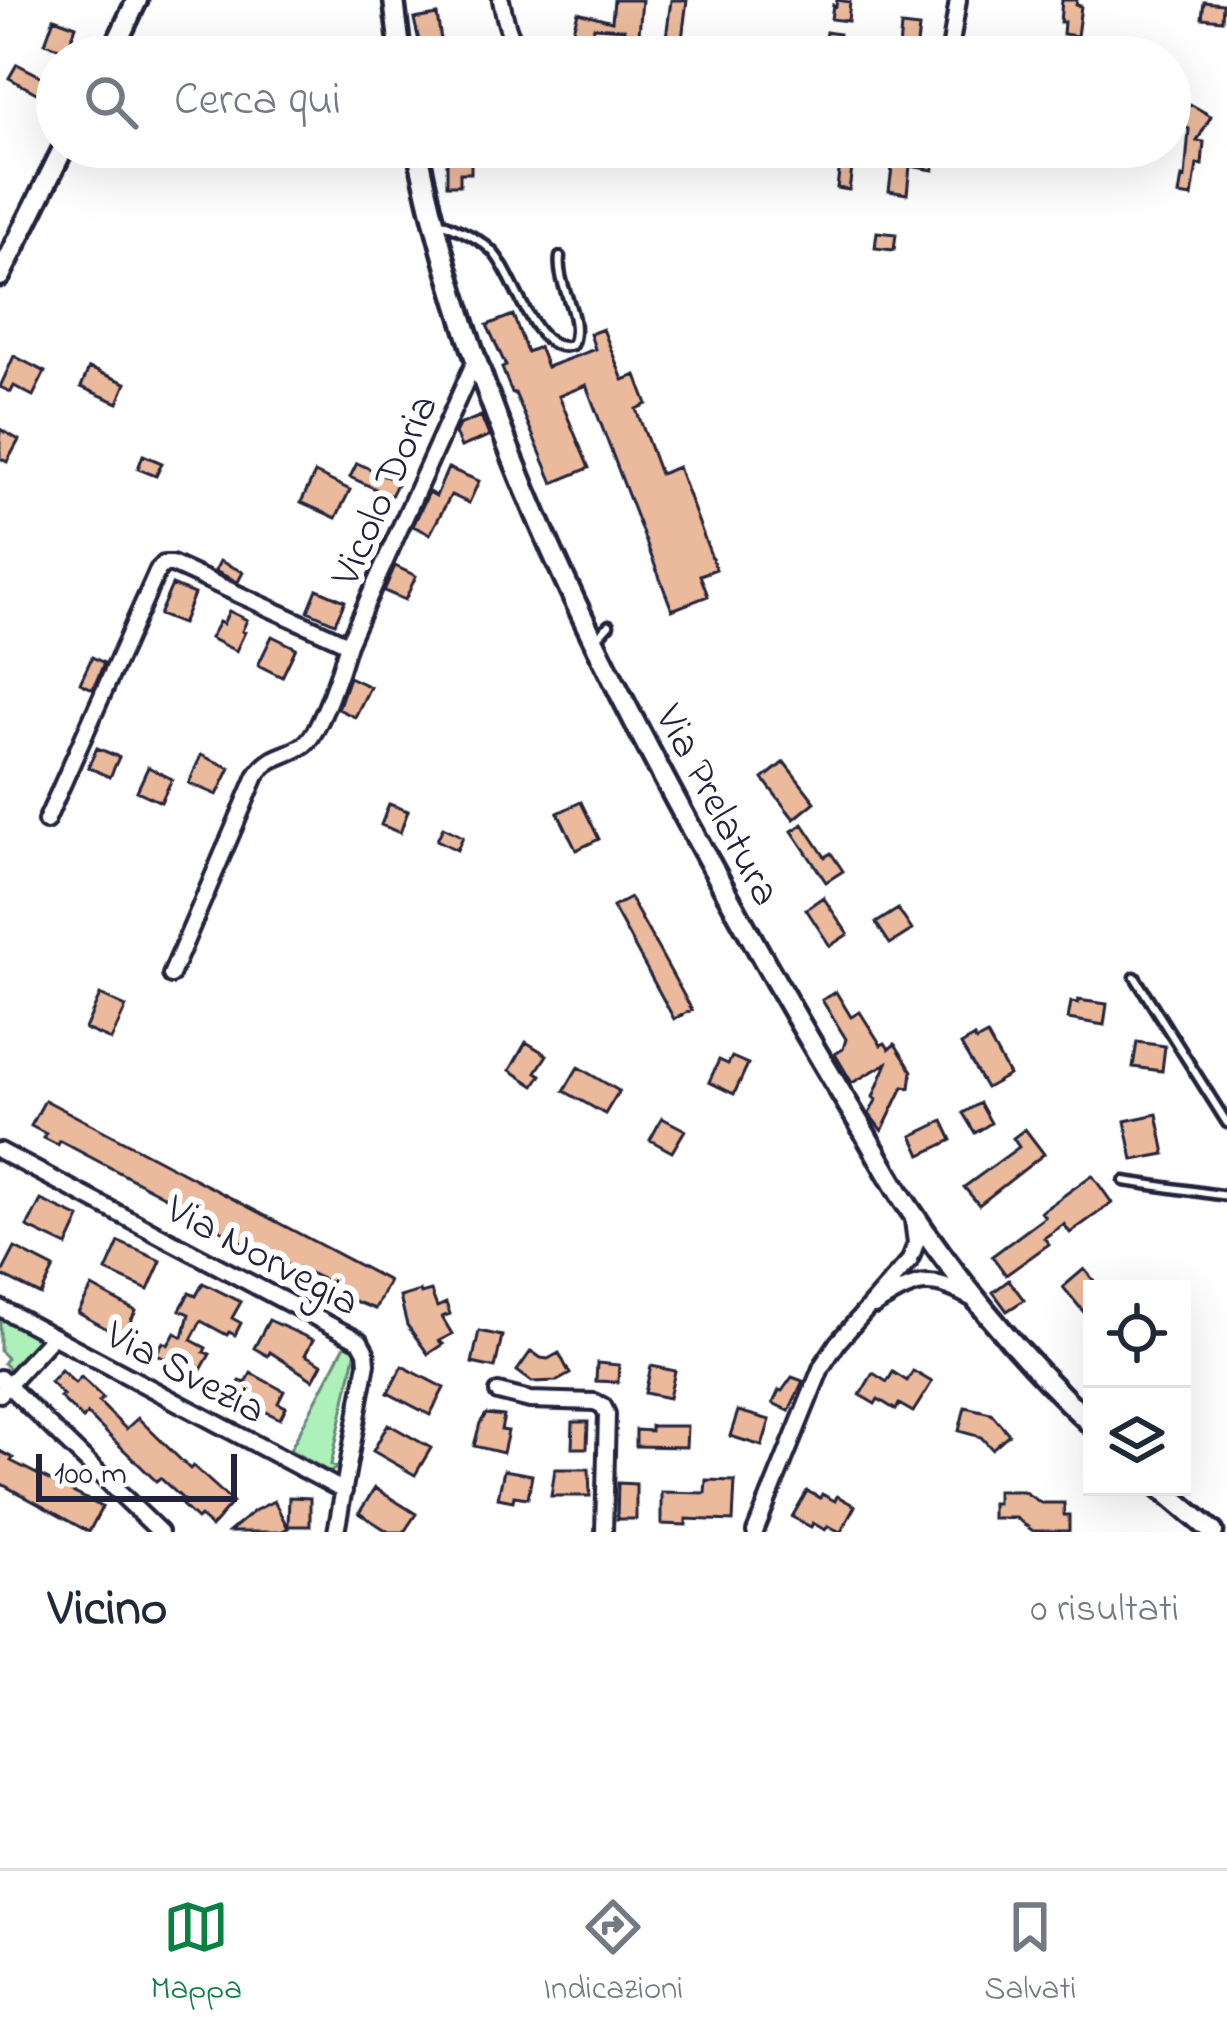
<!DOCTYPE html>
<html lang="it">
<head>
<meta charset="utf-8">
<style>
  body { margin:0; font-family:"Indie Flower",sans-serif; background:#f6f6f7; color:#1f2937 }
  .controls { position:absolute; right:36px; bottom:36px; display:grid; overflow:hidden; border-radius:0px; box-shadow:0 12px 48px #0002 }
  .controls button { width:108px; height:108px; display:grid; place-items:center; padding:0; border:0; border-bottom:3px solid #e0e1e3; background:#fff; color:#1f2937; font:60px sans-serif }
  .scale { position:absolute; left:36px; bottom:30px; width:201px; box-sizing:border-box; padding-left:12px; border:6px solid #22223b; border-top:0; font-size:33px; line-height:42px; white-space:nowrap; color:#22223b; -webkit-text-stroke:9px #fff; paint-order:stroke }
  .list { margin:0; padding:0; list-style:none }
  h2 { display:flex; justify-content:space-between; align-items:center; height:156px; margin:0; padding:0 48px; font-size:51px }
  h2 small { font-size:39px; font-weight:400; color:#747a83 }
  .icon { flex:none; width:66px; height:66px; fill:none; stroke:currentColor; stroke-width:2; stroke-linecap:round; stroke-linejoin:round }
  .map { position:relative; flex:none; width:1227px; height:1532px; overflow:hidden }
  .search { position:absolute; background:#fff; box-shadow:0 12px 48px #0002; left:36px; right:36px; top:36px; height:132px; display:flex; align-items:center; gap:30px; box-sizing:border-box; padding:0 42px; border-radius:66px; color:#747a83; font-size:45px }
  .sheet { height:336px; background:#fff }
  nav { display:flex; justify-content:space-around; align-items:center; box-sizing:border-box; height:168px; border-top:3px solid #e0e1e3; background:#fff; font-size:33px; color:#747a83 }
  nav a { display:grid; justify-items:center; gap:6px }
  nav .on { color:#0b8043 }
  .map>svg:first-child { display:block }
  .green { fill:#adf0ba; stroke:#68897a; stroke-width:3 }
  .building { fill:#ebba9c; stroke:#22223b; stroke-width:3 }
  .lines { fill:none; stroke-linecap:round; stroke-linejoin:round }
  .lane-casing { stroke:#22223b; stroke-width:15 }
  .street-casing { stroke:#22223b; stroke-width:22 }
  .secondary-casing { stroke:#22223b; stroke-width:27 }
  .lane { stroke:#fff; stroke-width:6 }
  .street { stroke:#fff; stroke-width:14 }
  .secondary { stroke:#fff; stroke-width:18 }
  .labels { text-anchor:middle; stroke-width:12; stroke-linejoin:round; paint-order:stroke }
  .street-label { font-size:42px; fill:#22223b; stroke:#fff }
</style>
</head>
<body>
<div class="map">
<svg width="1227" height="1532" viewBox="0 0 1227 1532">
  <rect width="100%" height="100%" fill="#fff"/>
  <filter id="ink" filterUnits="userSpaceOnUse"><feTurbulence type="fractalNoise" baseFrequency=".00833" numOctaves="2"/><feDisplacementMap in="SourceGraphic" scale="24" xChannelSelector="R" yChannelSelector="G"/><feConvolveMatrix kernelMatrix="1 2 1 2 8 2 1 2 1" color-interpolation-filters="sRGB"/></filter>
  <g filter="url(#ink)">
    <path class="green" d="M0,1315l37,23v6l-24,28 -10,-9 4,-5 -7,-7z
      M345,1345l11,5 -25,115 6,3 -7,4 -40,-22z"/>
    <path class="building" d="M614,0h28l-3,34 -16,-2 1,-3 -30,-2 -4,15 -19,-5 7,-25 34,9z
      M671,0h16l-7,55 -16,-2z
      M837,0l13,2 -2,19 -17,-2 2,-14 3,1z
      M1062,0h15l-1,5 5,1 -4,30 -14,-2 1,-12h-4z
      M1204,2l19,2 -1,16 -20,-2z
      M437,15l5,31 16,-2 2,13h-45l-1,-6 7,-1 -7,-31z
      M54,18l22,8 -9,25 -22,-8z
      M901,26l18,2 -3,24 -17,-2z
      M826,32l13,2 -3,23h-14z
      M17,64l31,16 -8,15 -31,-17z
      M1190,104l21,12 -14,25 7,1 -2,23 -5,-1 -5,33 -13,-2 3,-18 3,1 4,-49 -10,-6z
      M447,147h24v26h-11v12h-13z
      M842,147h13l-6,43 -12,-2z
      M894,153l41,5 -2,12 -23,-4 -3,28 -18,-3z
      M877,232l19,2 -2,16 -19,-2z
      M513,315l14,37 12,-5 8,20 48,-18 -5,-15 13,-5 20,51 13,-5 11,29 -11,5 24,65 18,-7 38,102 -16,6 8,21 -36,14 -86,-225 -27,11 30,72 -36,15 -38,-90h-3l-10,-25 4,-2 -19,-41z
      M14,356l31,16 -12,24 -19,-10 -3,6 -11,-5z
      M89,368l37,15 -8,20 -37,-16z
      M481,416l8,20 -28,11 -6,-14 4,-8z
      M0,429l19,11 -12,22 -7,-4z
      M143,455l19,8 -6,13 -18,-7z
      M357,463l41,19 -7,14 -41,-19z
      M448,468l31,13 -10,22 -18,-8 -21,39 -17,-8 16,-34 7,4z
      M315,473l35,17 -14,28 -35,-16z
      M220,561l23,11 -5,10 -23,-11z
      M395,566l21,10 -11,24 -21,-9z
      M172,585l22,9 -12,30 -23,-9z
      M317,589l28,12 -10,22 -27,-12z
      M229,611l18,9 -5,11 3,1 -9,19 -26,-13 9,-16 4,2z
      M272,636l24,12 -14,29 -24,-12z
      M92,657l12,6 -11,26 -13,-6z
      M349,677l21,10 -15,30 -17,-8z
      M97,748l22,9 -9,20 -22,-10z
      M201,755l29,13 -13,27 -28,-12z
      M784,762l31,40 -21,17 -31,-40z
      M148,767l24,12 -11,23 -24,-11z
      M581,802l18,37 -23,11 -18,-37z
      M389,804l19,7 -8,22 -19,-8z
      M803,824l22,33 6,-4 12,18 -17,11 -34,-51z
      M443,827l20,10 -6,13 -20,-10z
      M823,897l25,37 -18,12 -24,-37z
      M630,898l62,112 -18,9 -61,-112z
      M898,909l14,21 -22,14 -14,-21z
      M836,992l15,25 9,-5 21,33 4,-2 4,6 6,-5 17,27 -2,17 -7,-1 -21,44 -13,-17 7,-14 -3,-3 14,-34 -35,20 -17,-29 8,-5 3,-10 -24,-39z
      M100,995l26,12 -15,33 -26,-11z
      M1078,1000l29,4 -3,21 -36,-6 3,-17 7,1z
      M987,1035l22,40 -23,13 -25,-43 13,-8 2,4z
      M526,1042l21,13 -11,17 5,3 -7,11 -24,-16z
      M1137,1042l28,4 -3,25 -29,-4z
      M732,1057l16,7 -14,30 -25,-12 10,-22 9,4z
      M578,1067l41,24 -14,23 -41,-23z
      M45,1100l344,181 -14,28 -31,-12 1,-4 -15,-8 1,-2 -32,-15 -1,3 -47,-26 -28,-10 1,-3 -17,-9 2,-3 -149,-79 -2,4 -14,-7 2,-4 -15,-8z
      M980,1103l11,20 -16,10 -12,-20z
      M1157,1114l8,40 -32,6 -8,-39z
      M662,1118l23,12 -13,22 -22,-12z
      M943,1121l9,19 -31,15 -9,-19z
      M1025,1129l19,25 -65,51 -15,-18 55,-40 -6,-9z
      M1092,1175l20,28 -42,30 -6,-9 -20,14 5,6 -43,31 -14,-19 53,-39 -4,-5z
      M41,1200l39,18 -13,28 -40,-19z
      M119,1242l42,19 -13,29 -42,-19z
      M15,1248l39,20 -13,27 -40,-20z
      M1084,1269l17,20h-9v33l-29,-35z
      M1009,1280l15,20 -17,11 -14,-19z
      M203,1283l38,19 -9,16 9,5 -6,12 -6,-3 -2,3 -26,-14 -10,19 15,8 -2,4 6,2 -13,23 -41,-23 7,-12 5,3 7,-12 8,4 6,-23 -9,-4 9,-17 7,3z
      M92,1287l44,24 -14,26 -44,-24z
      M420,1291l1,3 10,-3 6,16 9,-4 4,11 -8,3 10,17 -13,7 4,3 -15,10 -21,-29 -7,-28z
      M269,1320l44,20 -8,15 17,9 -9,16 -43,-28 -2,4 -14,-8z
      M479,1331l23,5 -7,32 -23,-5z
      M531,1351l10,7 7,1 11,-6 11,21 -13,7 -25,1 -15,-11z
      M597,1363l22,2 -1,17 -22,-1z
      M402,1366l42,22 -14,27 -42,-22z
      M651,1366l24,5 -6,27 -24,-5z
      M61,1370l14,13 6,-6 22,21 -4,4 27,27 12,-11 52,51 3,-3 40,36 -22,25 -11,-11 -3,3 -15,-14 3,-4 -25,-23 -4,3 -69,-67 -4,5 -23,-22 3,-2 -13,-13z
      M913,1371l19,11 -19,30 -14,-8 -3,6 -18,-11 -3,5 -15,-9 13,-22 14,9 6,-10 14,9z
      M251,1373l33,18 -6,12 8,4 -6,12 -48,-25 8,-13 6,2z
      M792,1377l11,4 -14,30 -16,-8 6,-13 3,1z
      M965,1407l26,6 18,21 -17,15 -11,-12 -22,-6z
      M738,1411l32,9 -8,26 -32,-10z
      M486,1414l18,2 -3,14 7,1 -5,22 -29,-7 6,-23z
      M573,1422h15l-1,26h-15z
      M388,1424l43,24 -16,27 -42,-24z
      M651,1426h36l-1,21 -50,-1v-16l15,1z
      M0,1451l13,7 -2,3 91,46 -13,25 -89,-49z
      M555,1469h34l1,27h-39z
      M504,1470l28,5 -4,23 -14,-2 -1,5 -15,-3z
      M706,1480l29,1 -2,40 -47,-2v6l-25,-1v-32l44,1z
      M618,1483l18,1v35h-19z
      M375,1488l41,26 -12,18h-15l-30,-19z
      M807,1491l13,7 2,-4 13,7 2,-5 18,10 -14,26 -13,-6 -3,4 -12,-7 -2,4 -19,-10z
      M997,1491h26l18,12h23v12h5v16h-36l-17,-13h-24v-15h5z
      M289,1497l21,1v28h-22z
      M274,1501l14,27 -8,4h-51l25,-21z"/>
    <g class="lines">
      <defs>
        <path id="lane" d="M442,222c17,8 36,15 50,29 23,23 42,107 80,94 12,-28 -16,-58 -12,-88
          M597,638l12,-13
          M1135,977l92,146
          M1124,1181l103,15"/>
        <path id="street" d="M501,0c11,52 14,51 64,57
          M949,57l9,-57
          M46,821l112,-251 6,-6h8l176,80 127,-283
          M171,975l85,-199c15,-23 30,-18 49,-32 16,-13 37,-79 43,-100
          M0,1151l360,190 6,11 1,11 -31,169
          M874,1306c40,-24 53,-33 95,-9
          M0,1308l344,183
          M0,1378l160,154
          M498,1392l32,8 65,2 8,4 4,8 -3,118
          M0,1394l53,-58
          M755,1532l67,-166 16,-24 72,-82 6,-17 -3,-23"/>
        <path id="secondary" d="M394,0l7,57
          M110,57l27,-57
          M417,147c58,282 194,540 334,790 35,64 72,126 109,188 17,29 32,59 51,86 52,77 113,150 181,214
          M0,276l64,-129
          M1160,1487l53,45"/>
      </defs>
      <use href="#lane" class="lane-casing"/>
      <use href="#street" class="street-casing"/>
      <use href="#secondary" class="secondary-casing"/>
      <use href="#lane" class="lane"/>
      <use href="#street" class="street"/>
      <use href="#secondary" class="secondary"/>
    </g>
  </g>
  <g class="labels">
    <g class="street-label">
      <text transform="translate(382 489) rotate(-66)" y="15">Vicolo Doria</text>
      <text transform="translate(720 804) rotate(62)" y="15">Via Prelatura</text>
      <text transform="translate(264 1253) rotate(28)" y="15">Via Norvegia</text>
      <text transform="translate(187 1370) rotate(28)" y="15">Via Svezia</text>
    </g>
  </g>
</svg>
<div class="controls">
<button><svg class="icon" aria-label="locate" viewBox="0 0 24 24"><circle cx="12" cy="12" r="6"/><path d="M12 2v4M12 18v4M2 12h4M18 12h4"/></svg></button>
<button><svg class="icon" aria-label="layers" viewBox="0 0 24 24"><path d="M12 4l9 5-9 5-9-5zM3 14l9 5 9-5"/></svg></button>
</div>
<div class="scale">100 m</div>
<div class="search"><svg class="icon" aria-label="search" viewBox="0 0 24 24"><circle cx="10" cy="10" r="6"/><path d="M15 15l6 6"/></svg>Cerca qui</div>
</div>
<section class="sheet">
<h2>Vicino<small>0 risultati</small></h2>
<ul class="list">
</ul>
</section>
<nav>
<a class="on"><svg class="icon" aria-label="map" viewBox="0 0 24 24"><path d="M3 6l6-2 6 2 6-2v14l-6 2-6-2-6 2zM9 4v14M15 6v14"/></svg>Mappa</a>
<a><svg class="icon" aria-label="directions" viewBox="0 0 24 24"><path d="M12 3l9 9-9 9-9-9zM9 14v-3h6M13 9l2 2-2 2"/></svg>Indicazioni</a>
<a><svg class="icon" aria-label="saved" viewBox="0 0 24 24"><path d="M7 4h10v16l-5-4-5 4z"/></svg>Salvati</a>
</nav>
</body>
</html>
